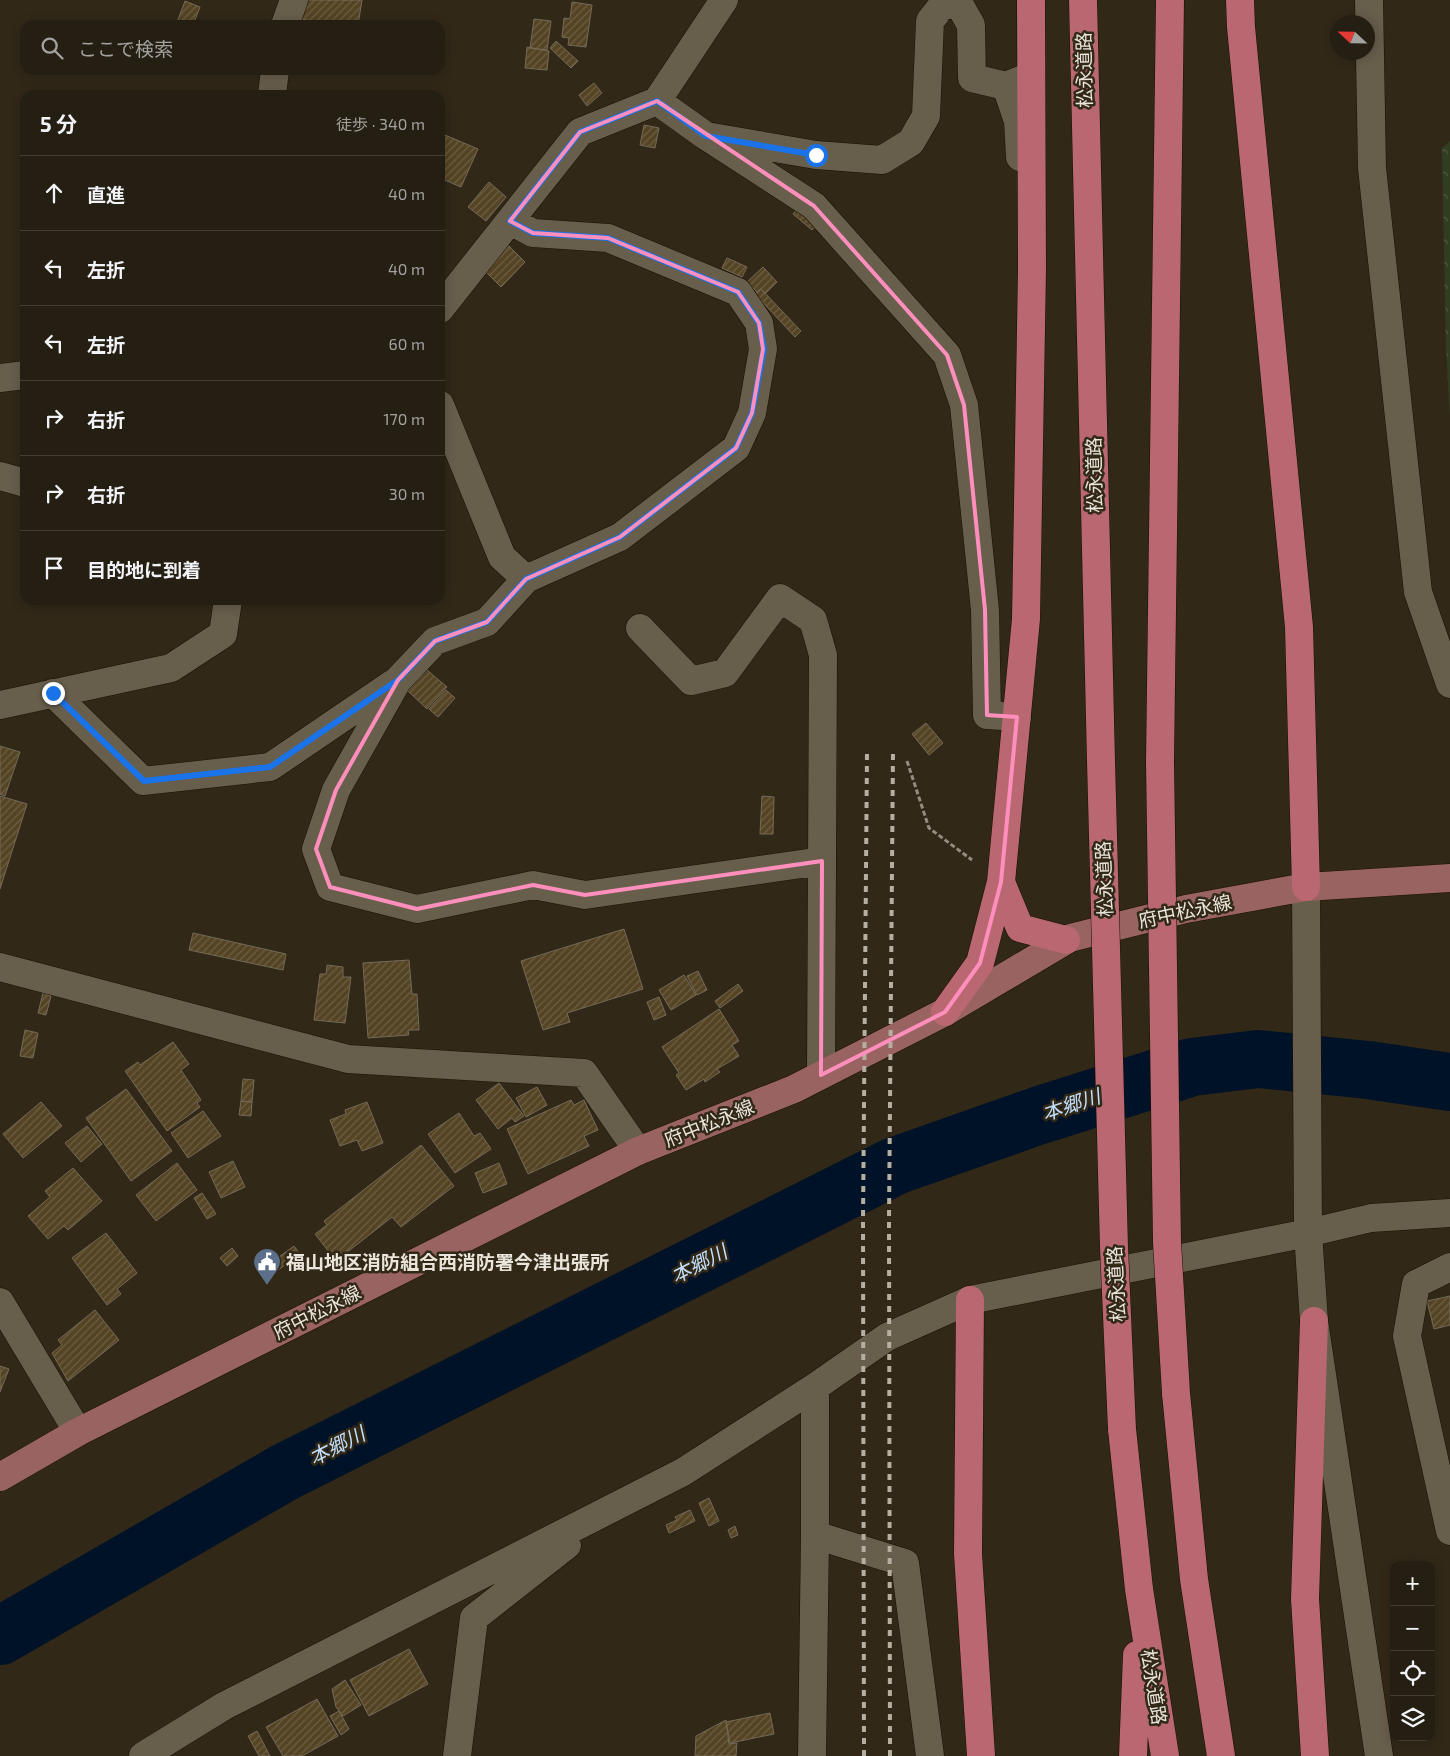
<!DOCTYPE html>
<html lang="ja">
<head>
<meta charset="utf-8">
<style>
  body { margin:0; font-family:"Exo 2","Noto Sans JP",sans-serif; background:#312b20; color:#f1f3f6 }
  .controls { position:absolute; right:15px; bottom:15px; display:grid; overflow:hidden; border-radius:10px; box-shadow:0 2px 12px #0003 }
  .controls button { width:45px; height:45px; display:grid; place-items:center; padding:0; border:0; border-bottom:1px solid #423c32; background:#251e12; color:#f1f3f6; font:25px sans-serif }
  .compass { position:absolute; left:1330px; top:15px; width:45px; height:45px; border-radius:50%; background:#251e12; box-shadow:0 2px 12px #0003; rotate:292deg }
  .stop { position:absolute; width:15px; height:15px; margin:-11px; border:4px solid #1a73e8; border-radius:50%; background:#fff }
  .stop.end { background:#1a73e8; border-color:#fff; box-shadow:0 1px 5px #0008 }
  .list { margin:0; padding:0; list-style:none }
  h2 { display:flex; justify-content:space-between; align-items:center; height:65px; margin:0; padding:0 20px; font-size:21px }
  h2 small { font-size:16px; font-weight:400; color:#a3a29f }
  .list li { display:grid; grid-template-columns:32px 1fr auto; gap:15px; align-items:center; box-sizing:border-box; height:75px; padding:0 20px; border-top:1px solid #423c32 }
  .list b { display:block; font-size:19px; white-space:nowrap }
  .list em { font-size:16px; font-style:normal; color:#a3a29f }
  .icon { flex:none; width:28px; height:28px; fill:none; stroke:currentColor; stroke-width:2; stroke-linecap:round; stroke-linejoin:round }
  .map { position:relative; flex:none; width:1450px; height:1756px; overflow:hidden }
  .search { position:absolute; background:#251e12; box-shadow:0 2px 12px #0003; left:20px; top:20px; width:425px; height:55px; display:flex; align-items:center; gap:12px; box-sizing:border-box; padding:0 18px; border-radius:15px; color:#a3a29f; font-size:19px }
  .panel { position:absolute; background:#251e12; box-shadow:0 2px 12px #0003; left:20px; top:90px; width:425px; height:515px; border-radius:15px }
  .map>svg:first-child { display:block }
  .forest { fill:url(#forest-crowns) }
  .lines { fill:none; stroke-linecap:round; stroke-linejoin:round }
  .river { stroke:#001227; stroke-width:58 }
  .building { fill:url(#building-hatch); stroke:#746a58 }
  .minor-casing { stroke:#191103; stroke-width:29 }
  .major-casing { stroke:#191103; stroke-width:29 }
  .highway-casing { stroke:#191103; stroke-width:29 }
  .path { stroke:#938c7f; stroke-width:3; stroke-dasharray:5 2.5; stroke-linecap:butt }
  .minor { stroke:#685e4c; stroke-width:28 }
  .major { stroke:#996362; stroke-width:28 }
  .highway { stroke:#b96771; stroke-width:28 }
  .rail { stroke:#b5afa2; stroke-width:4; stroke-dasharray:6 6; stroke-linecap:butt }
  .highway-bridge-casing { stroke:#191103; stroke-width:29; stroke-linecap:butt }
  .highway-bridge { stroke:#b96771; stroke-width:28 }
  .route { stroke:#1a73e8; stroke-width:6 }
  .marked { fill:none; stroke:#fe8ebb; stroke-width:4; stroke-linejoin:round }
  .labels { text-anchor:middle; stroke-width:5; stroke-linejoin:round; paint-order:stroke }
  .street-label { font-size:19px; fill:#eae5da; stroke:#312818 }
  .poi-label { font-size:19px; font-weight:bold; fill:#eae5da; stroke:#312818; text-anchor:start }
  .water-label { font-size:20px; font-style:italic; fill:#c1dffb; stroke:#312818 }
</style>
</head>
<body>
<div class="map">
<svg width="1450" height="1756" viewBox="0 0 1450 1756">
  <defs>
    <pattern id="forest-crowns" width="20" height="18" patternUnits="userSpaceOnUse" patternTransform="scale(1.25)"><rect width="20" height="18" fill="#313d21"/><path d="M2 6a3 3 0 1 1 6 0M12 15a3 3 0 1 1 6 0" fill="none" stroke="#4f5941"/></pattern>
    <pattern id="building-hatch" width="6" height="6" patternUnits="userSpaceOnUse" patternTransform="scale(1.25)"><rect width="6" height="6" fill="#544424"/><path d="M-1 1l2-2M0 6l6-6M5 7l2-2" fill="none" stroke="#6d5f43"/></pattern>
  </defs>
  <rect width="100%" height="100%" fill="#312818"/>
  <path class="forest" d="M1450,141v276l-4,-67 -4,-202z"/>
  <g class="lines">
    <path class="river" d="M0,1636l285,-164 610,-306 142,-50 155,-49 66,-8 110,11 82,12"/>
  </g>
  <path class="building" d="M305,0h57l-4,25h-22l-35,-6z
    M185,1l15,6 -7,18h-17z
    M572,2l20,3 -6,42 -18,-2 1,-7 -7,-1 2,-19 6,1z
    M534,19l17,2 -4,29 -17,-2z
    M556,41l22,20 -7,7 -21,-20z
    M527,47l22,4 -2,19 -22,-2z
    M594,83l8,10 -15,13 -8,-11z
    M644,125l15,3 -4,20 -15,-3z
    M440,133l38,16 -17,38 -21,-9z
    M489,182l17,15 -20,24 -18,-14z
    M800,206l19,15 -7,9 -19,-16z
    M509,246l16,16 -24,25 -16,-16z
    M727,258l20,9 -5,10 -20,-9z
    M763,267l14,15 -12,12 -4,-5 -4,3 -10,-10z
    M761,289l40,42 -6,6 -40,-43z
    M427,670l20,17 -20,22 -19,-18z
    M446,690l9,8 -17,19 -9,-8z
    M926,723l17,20 -14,12 -17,-21z
    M0,746l20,6 -15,44 -5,-2z
    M0,796l27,8 -27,85z
    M762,796l12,1 -1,37h-13z
    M624,929l19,60 -76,24 3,9 -27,8 -22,-69z
    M193,933l93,21 -3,16 -94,-20z
    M409,960l3,34h5l2,36h-11l1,5 -41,3 -5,-75z
    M327,965l16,2v10h8l-6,46 -31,-3 6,-46h6z
    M698,971l9,19 -10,5 -10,-19z
    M684,975l12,20 -25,15 -12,-20z
    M738,984l5,7 -23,17 -5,-7z
    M43,993l8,3 -5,19 -8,-2z
    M659,997l7,18 -12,5 -7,-18z
    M719,1009l20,32 -7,4 7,11 -22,13 3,3 -15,10 -1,-3 -18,11 -10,-15 3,-2 -17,-26z
    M25,1030l13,3 -5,25 -13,-2z
    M173,1042l16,22 -8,6 20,30 -4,3 3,4 -33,24 -42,-60 13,-9 2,3z
    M243,1079l11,1 -2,22 -11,-1z
    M499,1083l25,33 -9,6 -3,-4 -14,11 -22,-29z
    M537,1087l10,18 -21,12 -10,-19z
    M126,1089l46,62 -41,30 -45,-63z
    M571,1100l3,5 10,-5 14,30 -14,6 5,10 -61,28 -21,-45z
    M241,1101l11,1 -1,14 -12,-1z
    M41,1102l21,24 -39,32 -20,-24z
    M367,1102l16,41 -21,8 -5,-11 -17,6 -10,-26 16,-6 -1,-4z
    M203,1111l18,25 -33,22 -17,-25z
    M459,1113l15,23 6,-3 11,16 -36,24 -27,-39z
    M87,1126l15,18 -21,18 -16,-19z
    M421,1145l33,41 -53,41 -9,-10 -56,44 -21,-27 12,-9 -3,-4z
    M233,1161l12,26 -24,11 -12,-26z
    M177,1163l20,27 -41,31 -20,-26z
    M499,1163l8,21 -24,9 -8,-20z
    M73,1168l29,33 -34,29 -4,-4 -16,13 -20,-23 22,-19 -5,-6z
    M202,1193l14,21 -9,5 -13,-21z
    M106,1233l31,40 -20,16 4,5 -14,11 -35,-47z
    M294,1246l6,8 -22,16 -6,-8z
    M232,1248l6,8 -11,10 -7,-8z
    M1450,1296v29l-16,4 -7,-28z
    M95,1310l24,30 -51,41 -16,-28 10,-8 -4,-5z
    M0,1366l9,3 -9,23z
    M709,1498l10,23 -10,5 -10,-23z
    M690,1510l5,11 -26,12 -3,-8 11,-5 -2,-3z
    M735,1526l3,9 -7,3 -3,-8z
    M409,1649l19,35 -59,32 -19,-36z
    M345,1680l16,25 -18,11 -7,-9 -4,-18z
    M317,1699l21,37 -36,20h-19l-17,-29z
    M339,1711l10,18 -8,6 -11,-19z
    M770,1713l4,21 -44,9 -4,-21z
    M726,1720l3,24 8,-1 -1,13h-41l1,-20z
    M257,1731l13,25h-11l-11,-20z"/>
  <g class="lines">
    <defs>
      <path id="minor" d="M1369,0l3,168 46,424 32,92
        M285,25l9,-25
        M272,95l3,-25
        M657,101l49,35 110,19 66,5 29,-18 15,-26 4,-95 11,-14 17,-5 13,23 1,53 34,8
        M706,136l108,70 133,149 17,50 21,205 2,105 30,2
        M1020,157l-2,-36 -12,-35 17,-7
        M440,309l140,-177 77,-31 67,-101
        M0,378l25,-3
        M440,405l62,152 24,22 94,-42 116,-89 16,-35 11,-64 -4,-26 -21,-31 -130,-54 -75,-5 -23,-12
        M0,476l25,7
        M526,579l-39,43 -52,19 -37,39 -62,110 -20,59 14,38 87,22 116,-24 52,10 237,-34
        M640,628l51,53 34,-8 55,-75 33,22 10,35 -2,420
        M53,693l90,88 127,-14 122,-83
        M0,705l171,-37 52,-34 5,-34
        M1306,887l2,346 6,88 65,435
        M0,967l348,92 236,14 54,78
        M1450,1267l-34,17 -9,52 43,195
        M0,1302l78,130
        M815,1535l90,28 25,193
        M143,1756l81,-50 459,-234 132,-85 72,-50 83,-37 338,-67 63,-15 79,-5
        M457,1756l17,-138 93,-73
        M812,1756l3,-221v-148"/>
      <path id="major" d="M0,1477l78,-45 560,-281 156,-62 151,-77 125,-74 116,-29 120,-22 144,-9"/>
      <path id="highway" d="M1083,0l18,761
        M1240,0l1,27 58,600 7,260
        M1160,762l10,-762
        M1001,882l19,46 46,12
        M945,1012l35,-49 21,-81 25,-263 6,-349 -1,-270
        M970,1300l-2,254 13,202
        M1314,1321l-9,278 10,157
        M1176,1393l18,186 27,177
        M1122,1429l17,160 26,167
        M1133,1756l4,-101"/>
    </defs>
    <use href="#minor" class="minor-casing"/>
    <use href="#major" class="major-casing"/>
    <use href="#highway" class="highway-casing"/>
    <path class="path" d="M907,761l22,67 43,32"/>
    <use href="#minor" class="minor"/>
    <use href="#major" class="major"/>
    <use href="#highway" class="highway"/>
    <path class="rail" d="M864,1756l-1,-534 4,-469
      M890,1756l-1,-535 4,-470"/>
    <defs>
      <path id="highway-bridge" d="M1101,761l13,486 8,182
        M1160,762l7,480 9,151"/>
    </defs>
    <use href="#highway-bridge" class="highway-bridge-casing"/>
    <use href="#highway-bridge" class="highway-bridge"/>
  </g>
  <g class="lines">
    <path class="route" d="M53,693l91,88 126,-14 128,-87 37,-39 52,-19 39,-43 94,-42 116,-89 16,-35 12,-64 -5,-26 -21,-31 -130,-54 -75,-5 -23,-12 70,-89 77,-31 49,35 110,19"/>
  </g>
  <path class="marked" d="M657,101l157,105 133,149 17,50 21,205 2,105 30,2 -16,165 -21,81 -35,49 -124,63 1,-214 -237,34 -52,-10 -116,24 -87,-22 -14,-38 20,-59 62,-110 37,-39 52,-19 39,-43 94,-42 116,-89 16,-35 11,-64 -4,-26 -21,-31 -130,-54 -75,-5 -23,-12 70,-89z"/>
  <defs>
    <symbol id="civic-pin" viewBox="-11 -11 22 30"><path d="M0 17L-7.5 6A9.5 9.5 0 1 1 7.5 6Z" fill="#5c6f8a" stroke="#312818"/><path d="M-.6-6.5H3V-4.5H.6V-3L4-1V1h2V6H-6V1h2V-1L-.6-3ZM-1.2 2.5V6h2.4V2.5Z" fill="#fff"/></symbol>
  </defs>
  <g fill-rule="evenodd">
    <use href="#civic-pin" x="251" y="1246" width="32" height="43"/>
  </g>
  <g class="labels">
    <g class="street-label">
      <text transform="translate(1084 70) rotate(-91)" y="7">松永道路</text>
      <text transform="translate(1094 475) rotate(-91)" y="7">松永道路</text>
      <text transform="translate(1104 879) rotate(-92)" y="7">松永道路</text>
      <text transform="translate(1185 911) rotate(-12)" y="7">府中松永線</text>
      <text transform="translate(709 1123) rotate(-22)" y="7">府中松永線</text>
      <text transform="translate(1116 1284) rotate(-93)" y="7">松永道路</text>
      <text transform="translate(317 1312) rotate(-27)" y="7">府中松永線</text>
      <text transform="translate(1154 1687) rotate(81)" y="7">松永道路</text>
    </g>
    <g class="poi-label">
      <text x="286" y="1269">福山地区消防組合西消防署今津出張所</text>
    </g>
    <g class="water-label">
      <text transform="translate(1071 1105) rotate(-18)" y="7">本郷川</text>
      <text transform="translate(699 1264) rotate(-27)" y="7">本郷川</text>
      <text transform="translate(337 1446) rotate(-27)" y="7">本郷川</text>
    </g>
  </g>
</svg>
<div class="controls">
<button>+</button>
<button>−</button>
<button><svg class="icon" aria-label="locate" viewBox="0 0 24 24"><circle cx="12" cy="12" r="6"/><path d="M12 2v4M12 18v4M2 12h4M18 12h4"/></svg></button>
<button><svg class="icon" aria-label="layers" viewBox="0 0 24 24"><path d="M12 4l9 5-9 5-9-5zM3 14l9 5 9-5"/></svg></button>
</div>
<svg class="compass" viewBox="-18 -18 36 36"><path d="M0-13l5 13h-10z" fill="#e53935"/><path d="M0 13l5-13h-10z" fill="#a3a29f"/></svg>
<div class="stop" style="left:816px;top:155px"></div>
<div class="stop end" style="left:53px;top:693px"></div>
<div class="search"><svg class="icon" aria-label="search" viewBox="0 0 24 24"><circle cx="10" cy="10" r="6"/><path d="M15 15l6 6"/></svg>ここで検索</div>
<section class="panel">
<h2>5 分<small>徒歩 · 340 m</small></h2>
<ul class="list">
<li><svg class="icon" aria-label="ahead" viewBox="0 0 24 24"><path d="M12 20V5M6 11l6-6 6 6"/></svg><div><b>直進</b></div><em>40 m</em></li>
<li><svg class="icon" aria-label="left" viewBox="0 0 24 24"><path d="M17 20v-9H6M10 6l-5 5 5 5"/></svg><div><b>左折</b></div><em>40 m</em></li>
<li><svg class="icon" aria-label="left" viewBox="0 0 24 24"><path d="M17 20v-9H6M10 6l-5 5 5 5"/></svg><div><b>左折</b></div><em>60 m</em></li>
<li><svg class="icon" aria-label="right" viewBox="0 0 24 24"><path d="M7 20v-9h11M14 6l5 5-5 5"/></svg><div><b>右折</b></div><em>170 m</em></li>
<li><svg class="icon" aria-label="right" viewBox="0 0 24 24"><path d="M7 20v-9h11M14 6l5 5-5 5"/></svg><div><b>右折</b></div><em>30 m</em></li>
<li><svg class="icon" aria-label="arrive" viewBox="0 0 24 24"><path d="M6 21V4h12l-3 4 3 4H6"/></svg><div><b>目的地に到着</b></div></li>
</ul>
</section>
</div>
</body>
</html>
